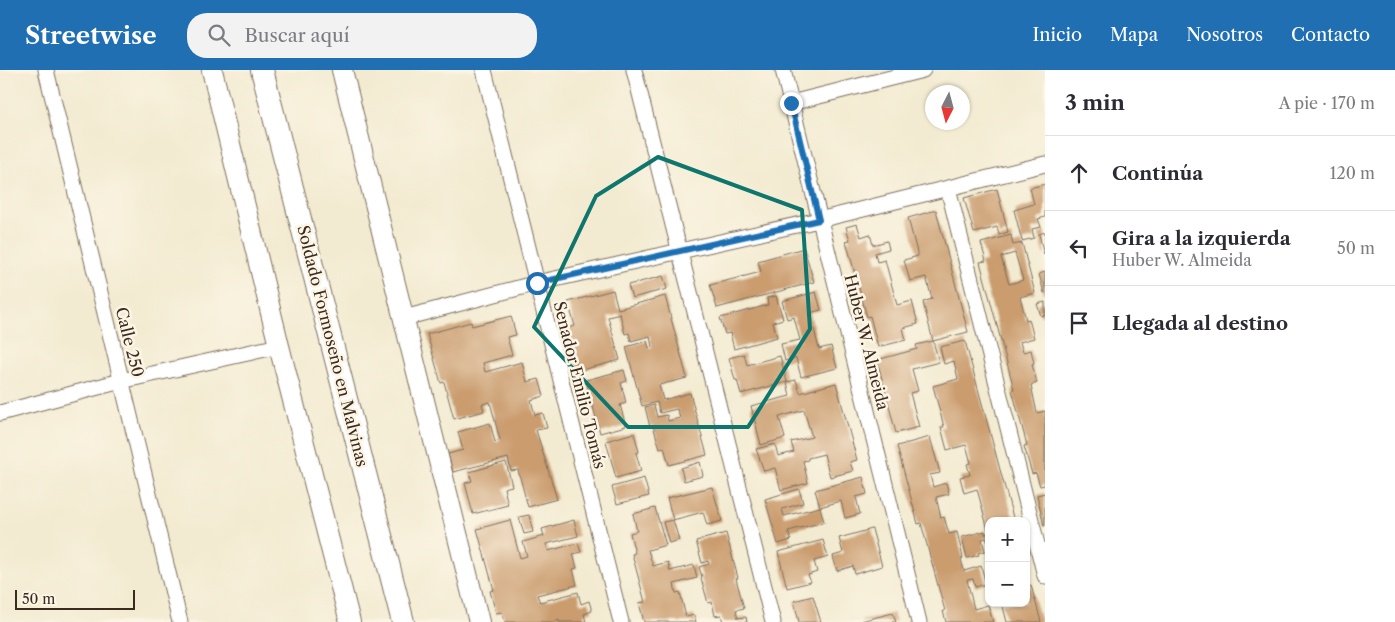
<!DOCTYPE html>
<html lang="es">
<head>
<meta charset="utf-8">
<style>
  body { margin:0; font-family:"Libre Caslon Text",serif; background:#f2f2f3; color:#2b2b33 }
  .controls { position:absolute; right:15px; bottom:15px; display:grid; overflow:hidden; border-radius:10px; box-shadow:0 1px 4px #0004 }
  .controls button { width:45px; height:45px; display:grid; place-items:center; padding:0; border:0; border-bottom:1px solid #e1e1e2; background:#fff; color:#2b2b33; font:25px sans-serif }
  .compass { position:absolute; left:925px; top:15px; width:45px; height:45px; border-radius:50%; background:#fff; box-shadow:0 1px 4px #0004; rotate:186deg }
  .scale { position:absolute; left:15px; bottom:12px; width:120px; box-sizing:border-box; padding-left:5px; border:2px solid #3b2a1e; border-top:0; font-size:14px; line-height:18px; white-space:nowrap; color:#3b2a1e; -webkit-text-stroke:4px #fcf5e5; paint-order:stroke }
  .stop { position:absolute; width:15px; height:15px; margin:-11px; border:4px solid #1f6fb2; border-radius:50%; background:#fff }
  .stop.end { background:#1f6fb2; border-color:#fff; box-shadow:0 1px 5px #0008 }
  .list { margin:0; padding:0; list-style:none }
  h2 { display:flex; justify-content:space-between; align-items:center; height:65px; margin:0; padding:0 20px; font-size:21px }
  h2 small { font-size:16px; font-weight:400; color:#7c7c81 }
  .list li { display:grid; grid-template-columns:32px 1fr auto; gap:15px; align-items:center; box-sizing:border-box; height:75px; padding:0 20px; border-top:1px solid #e1e1e2 }
  .list b { display:block; font-size:19px; white-space:nowrap }
  .list p { margin:0; font-size:16px; white-space:nowrap; color:#7c7c81 }
  .list em { font-size:16px; font-style:normal; color:#7c7c81 }
  .icon { flex:none; width:28px; height:28px; fill:none; stroke:currentColor; stroke-width:2; stroke-linecap:round; stroke-linejoin:round }
  .map { position:relative; flex:none; width:1045px; height:552px; overflow:hidden }
  header { display:flex; align-items:center; gap:30px; box-sizing:border-box; height:70px; padding:0 25px; background:#1f6fb2; color:#fff }
  header strong { font-size:24px }
  nav { display:flex; gap:28px; margin-inline-start:auto; font-size:18px }
  .search { width:350px; height:45px; background:#f2f2f3; display:flex; align-items:center; gap:12px; box-sizing:border-box; padding:0 18px; border-radius:20px; color:#7c7c81; font-size:19px }
  main { display:flex }
  aside { flex:1; background:#fff }
  .map>svg:first-child { display:block }
  .building { fill:#ca9c6e; fill-rule:evenodd }
  .lines { fill:none; stroke-linecap:round; stroke-linejoin:round }
  .street-casing { stroke:#7b6e5d; stroke-width:17 }
  .secondary-casing { stroke:#7b6e5d; stroke-width:22 }
  .primary-casing { stroke:#7b6e5d; stroke-width:24 }
  .street { stroke:#fff; stroke-width:15 }
  .secondary { stroke:#fff; stroke-width:20 }
  .primary { stroke:#fff; stroke-width:22 }
  .route { stroke:#1f6fb2; stroke-width:6 }
  .marked { fill:none; stroke:#0f766e; stroke-width:4; stroke-linejoin:round }
  .labels { text-anchor:middle; stroke-width:5; stroke-linejoin:round; paint-order:stroke }
  .street-label { font-size:16px; fill:#3b2a1e; stroke:#fcf5e5 }
</style>
</head>
<body>
<header>
<strong>Streetwise</strong>
<div class="search"><svg class="icon" aria-label="search" viewBox="0 0 24 24"><circle cx="10" cy="10" r="6"/><path d="M15 15l6 6"/></svg>Buscar aquí</div>
<nav><a>Inicio</a><a>Mapa</a><a>Nosotros</a><a>Contacto</a></nav>
</header>
<main>
<div class="map">
<svg width="1045" height="552" viewBox="0 0 1045 552">
  <rect width="100%" height="100%" fill="#fcf5e5"/>
  <filter id="ink" filterUnits="userSpaceOnUse"><feTurbulence type="fractalNoise" baseFrequency=".02" numOctaves="2"/><feDisplacementMap in="SourceGraphic" scale="10" xChannelSelector="R" yChannelSelector="G"/><feConvolveMatrix kernelMatrix="1 2 1 2 8 2 1 2 1" color-interpolation-filters="sRGB"/></filter>
  <filter id="wash" filterUnits="userSpaceOnUse"><feTurbulence type="fractalNoise" baseFrequency=".0096" numOctaves="4" result="noise"/><feDisplacementMap in="SourceGraphic" scale="20" xChannelSelector="R" yChannelSelector="G"/><feGaussianBlur stdDeviation="1.12" result="paint"/><feColorMatrix in="noise" values="0 0 0 0 0 0 0 0 0 0 0 0 0 0 0 0 0 1.4 0 .05"/><feComposite in="paint" operator="in"/></filter>
  <g filter="url(#wash)">
    <rect width="100%" height="100%" fill="#f3ebd1"/>
    <g id="blocks">
      <path class="building" d="M1045,114v33l-7,2 3,8 -9,2 2,9 -12,3 -8,-31 20,-6 -4,-16z
        M997,119l11,43 -9,3 -2,-8 -23,6 -10,-35z
        M936,140l32,122 -35,9 6,21 -27,7 6,22 -8,2 9,34 -23,6 -19,-73 40,-11 -1,-4 17,-4 -10,-39 9,-3 -6,-22 -16,4 -6,-21 14,-4 -10,-38z
        M857,154l4,13 9,-3 3,11 14,-4 2,8 -14,4 2,9 8,-2 12,45 15,-4 6,23 -15,4 3,12 -28,7 -8,-31 -3,1 -21,-76 4,-1 -4,-13z
        M1045,162v23h-1l-5,-21z
        M1011,165l2,10 9,-2 13,50 -15,4 6,23 3,-1 5,19 -14,4 3,10 8,-2 3,13 -2,1 5,19 -6,2 6,28 8,-2v74l-5,1 -4,-13 -4,1 -8,-28 3,-1 -15,-55 2,-1 -34,-127 6,-1 -5,-18zM1015,183l8,27 -14,4 -8,-27z
        M804,178l10,34 -97,26 -7,-23 51,-13 -3,-11z
        M1045,202v21h-1l-5,-19z
        M663,206l4,13 -35,9 -4,-13z
        M613,220l5,19 47,-13 22,82 -28,7 4,15 27,-7 17,62 -38,10 -5,-18 -4,1 -7,-22 -3,1 -5,-20 9,-2 3,12 10,-2 1,6 12,-3 -3,-9 -17,4 -3,-11 -15,4 -16,-59 21,-6 2,7 3,-1 -2,-11 -19,5 -2,-8 -4,1 -5,-20 -12,3 12,43 -42,11 -11,-43 8,-2 -7,-24z
        M816,222l5,18 -11,3 9,36 12,-3 6,22 -36,9 -5,-19 -11,3 -4,-17 19,-4 -6,-23 -7,2 -5,-18z
        M776,226l7,23 -10,3 4,15 -43,12 -4,-16 -5,1 -5,-16 48,-13 -1,-7z
        M1045,232v13l-4,1 -4,-12z
        M511,246l5,19 -9,2 5,18 -29,8 2,9 37,-10 5,20 12,-3 5,17 -13,4 4,15 8,-2 4,15 -11,2 21,69 -29,8 -10,-37 -7,1 -3,-13 -55,14 -5,-18 15,-4 -5,-18 32,-9 5,19 5,-2 -10,-38 -8,2 2,7 -30,8 -10,-37 -3,1 -14,-49 44,-12 1,4z
        M965,271l49,180h-25l-1,9 -11,-41 -13,4 -4,-16 10,-2 -3,-11 4,-1 -5,-18 -19,5 -6,-23h3l-11,-41 25,-7 -4,-18 -10,3 -4,-17z
        M744,284l3,11 33,-9 7,26 -46,12 -4,-14h-2l-6,-22z
        M624,300l3,11 -6,2 5,20 -6,2 6,21 -26,7 -14,-53z
        M796,310l4,13 36,-10 21,77 -7,2 3,9 -23,6 -6,-23 -16,4v2l-5,1 5,22 -27,7 -6,-22 -11,3 -8,-22 19,-5 3,12 16,-4 -3,-10 21,-5 -8,-27 -25,7 6,21 -24,7 -10,-39 39,-10 -3,-14z
        M634,363l5,19 -3,1 5,18 -25,7 -10,-37z
        M930,367l10,36 -10,2 3,12 13,-4 3,11 -13,3 5,21 3,-1 5,17 8,-2 6,26 -2,1 3,12 17,-5 5,18 -11,3 -2,-8 -6,1 7,29 14,-4 5,17h-47l-3,-11h2l-24,-88 -3,1 -21,-78z
        M506,392l6,24 -8,2 4,17 -35,9 -8,-31 7,-2 -3,-9z
        M700,392l3,14 -19,5 -3,-13z
        M863,407l4,17 -11,3 4,17 -15,4 -4,-17 -21,6 4,15 -36,9 3,9 -13,4 -13,-45 34,-10 4,14 -21,6 2,7 36,-9 -5,-17z
        M644,408l5,18 -32,8 -5,-17z
        M712,417l10,34 -15,4 -4,-13 -30,8 -6,-22z
        M1045,423v33h-1l-7,-31z
        M655,438l11,37 -18,5 5,16 15,-4 2,9 24,-6 3,13 -23,6 2,9 4,-1 6,25 8,-2 2,7h-52l-5,-19 6,-1 -13,-48 3,-1 -5,-20 7,-2 -4,-17z
        M529,445l4,17 -9,2 -5,-17z
        M510,450l10,38 7,-2 -4,-14 21,-6 -2,-7 32,-9 4,16 -32,8 2,7 30,-8 3,9 -8,2 4,14 -4,1 4,16 -40,10 3,7 38,-10 3,12 8,-3 3,10 -8,3 2,8h-27v-2l-6,2h-48l-3,-10 -6,1 -6,-22 4,-1 -17,-61z
        M673,450l6,20 -10,3 -6,-21z
        M872,459l10,37 -27,8 -2,-8 -16,5 -4,-15 10,-3 -4,-15z
        M985,461v3l4,-1v11l-3,-6 -4,1 3,12 -7,2 1,2 -12,3 -5,-21z
        M726,463l12,45 -2,1 8,29 -8,2 2,8 8,-1 1,5h-24l-2,-7 -6,1 -3,-14 -4,1 -7,-25 1,-1 -3,-10 10,-3 -1,-3 -6,2 -6,-22z
        M823,470l5,17 -14,4 3,11 -9,3 3,7 -24,6 -9,-36z
        M1031,515l10,37h-34l-5,-19h24v-17z
        M813,526l8,26h-22l-5,-21z
        M893,543l3,9h-35v-1z"/>
    </g>
  </g>
  <g filter="url(#ink)">
    <use href="#blocks" fill-opacity="0" stroke="#7b6e5d" stroke-width="1"/>
    <g class="lines">
      <defs>
        <path id="street" d="M46,0l134,552
          M484,0l137,552
          M634,0l139,552
          M783,0l136,552
          M791,33l132,-33
          M948,118l97,388
          M404,248l133,-35 282,-63 226,-56
          M0,343l121,-32 158,-35"/>
        <path id="secondary" d="M212,0l67,276 71,276
          M342,0l137,552"/>
        <path id="primary" d="M262,0l141,552"/>
      </defs>
      <use href="#street" class="street-casing"/>
      <use href="#secondary" class="secondary-casing"/>
      <use href="#primary" class="primary-casing"/>
      <use href="#street" class="street"/>
      <use href="#secondary" class="secondary"/>
      <use href="#primary" class="primary"/>
    </g>
  </g>
  <g class="lines" filter="url(#ink)">
    <path class="route" d="M537,213l282,-63 -28,-117"/>
  </g>
  <path class="marked" d="M658,87l144,53 8,119 -62,98h-120l-94,-100 62,-131z"/>
  <g class="labels">
    <g class="street-label">
      <text transform="translate(130 272) rotate(76)" y="6">Calle 250</text>
      <text transform="translate(867 272) rotate(76)" y="6">Huber W. Almeida</text>
      <text transform="translate(333 276) rotate(76)" y="6">Soldado Formoseño en Malvinas</text>
      <text transform="translate(580 315) rotate(76)" y="6">Senador Emilio Tomás</text>
    </g>
  </g>
</svg>
<div class="controls">
<button>+</button>
<button>−</button>
</div>
<svg class="compass" viewBox="-18 -18 36 36"><path d="M0-13l5 13h-10z" fill="#e53935"/><path d="M0 13l5-13h-10z" fill="#7c7c81"/></svg>
<div class="scale">50 m</div>
<div class="stop" style="left:537px;top:213px"></div>
<div class="stop end" style="left:791px;top:33px"></div>
</div>
<aside>
<h2>3 min<small>A pie · 170 m</small></h2>
<ul class="list">
<li><svg class="icon" aria-label="ahead" viewBox="0 0 24 24"><path d="M12 20V5M6 11l6-6 6 6"/></svg><div><b>Continúa</b></div><em>120 m</em></li>
<li><svg class="icon" aria-label="left" viewBox="0 0 24 24"><path d="M17 20v-9H6M10 6l-5 5 5 5"/></svg><div><b>Gira a la izquierda</b><p>Huber W. Almeida</p></div><em>50 m</em></li>
<li><svg class="icon" aria-label="arrive" viewBox="0 0 24 24"><path d="M6 21V4h12l-3 4 3 4H6"/></svg><div><b>Llegada al destino</b></div></li>
</ul>
</aside>
</main>
</body>
</html>
